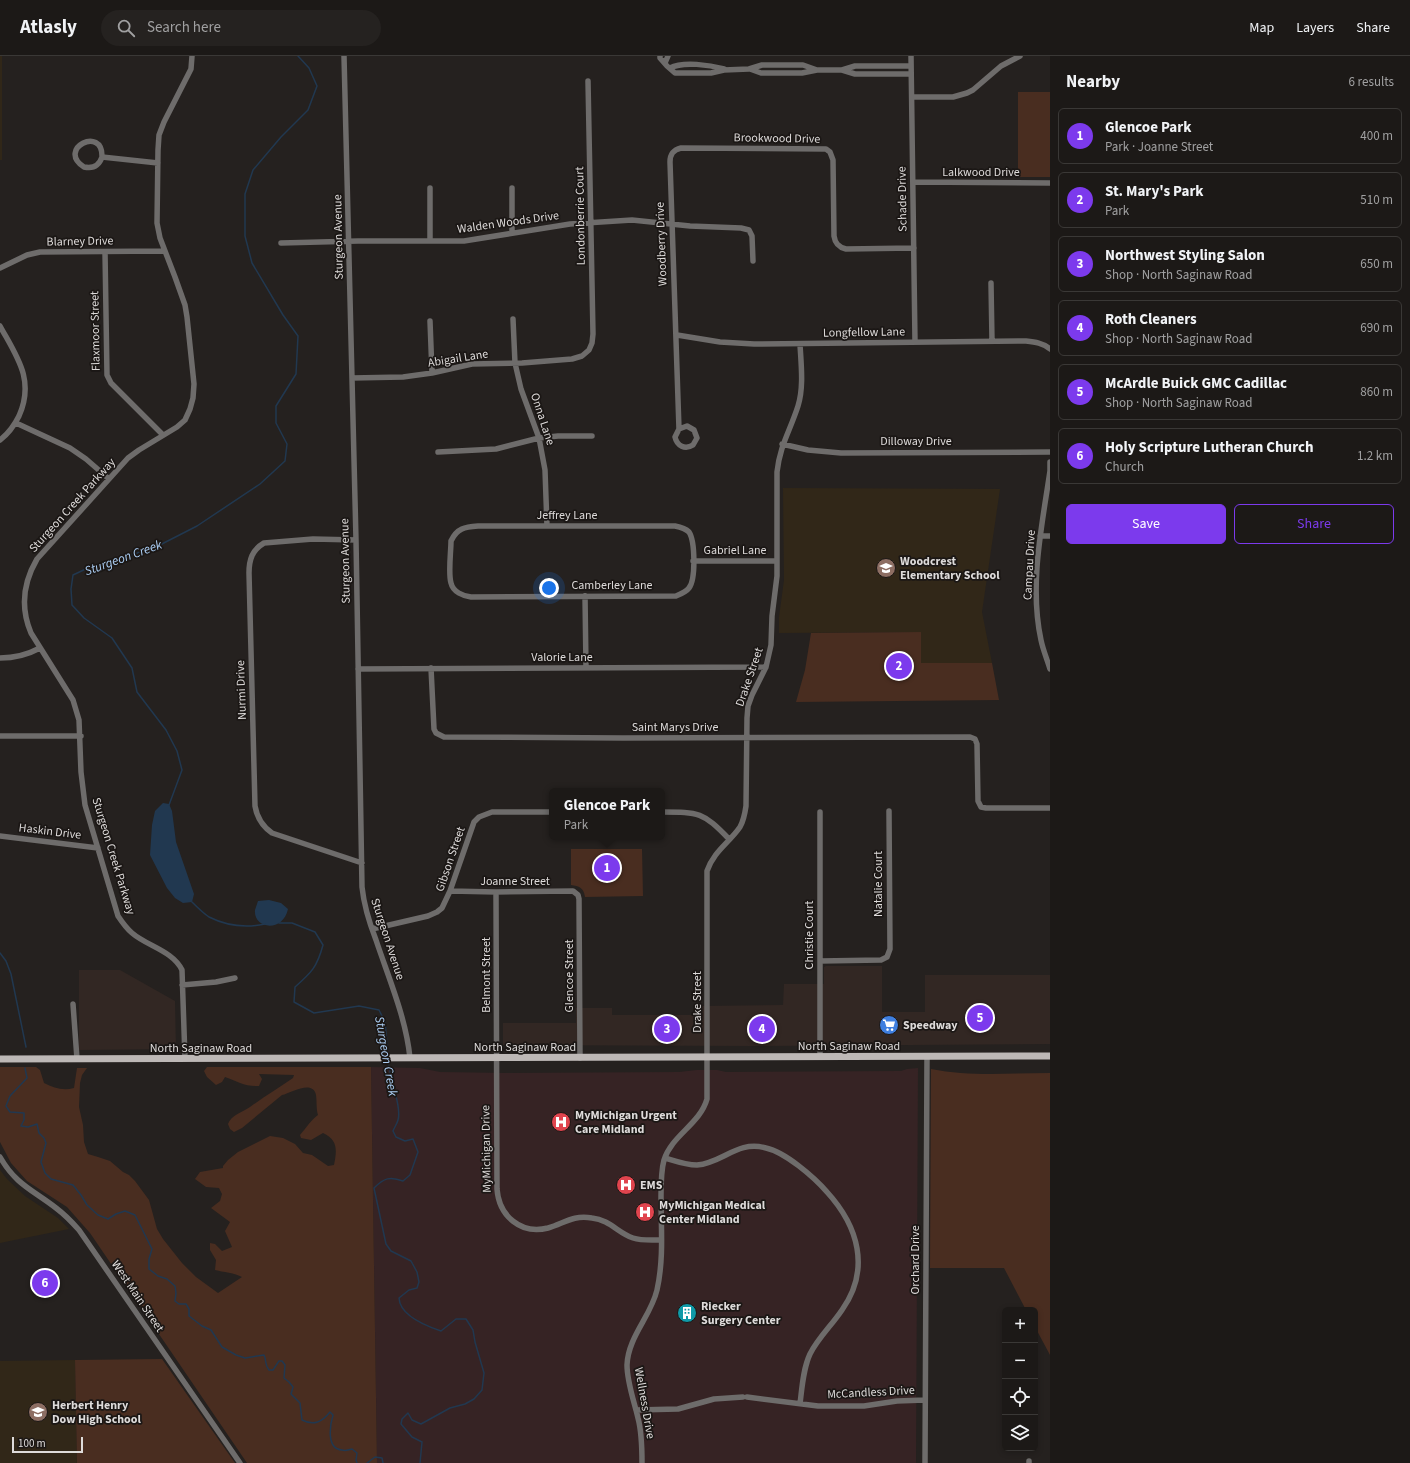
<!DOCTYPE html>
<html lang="en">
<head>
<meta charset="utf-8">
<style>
  body { margin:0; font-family:"Source Sans 3",sans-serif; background:#252220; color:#f1f3f6 }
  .controls { position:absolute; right:12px; bottom:12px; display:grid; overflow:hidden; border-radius:6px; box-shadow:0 2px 6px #0003 }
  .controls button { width:36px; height:36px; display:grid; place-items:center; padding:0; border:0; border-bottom:1px solid #3a3836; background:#1c1917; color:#f1f3f6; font:20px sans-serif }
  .scale { position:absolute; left:12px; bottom:10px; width:71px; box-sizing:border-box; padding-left:4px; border:2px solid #dedbda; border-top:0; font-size:11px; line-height:14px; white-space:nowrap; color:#dedbda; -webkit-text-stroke:3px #1b1715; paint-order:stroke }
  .you { position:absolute; left:549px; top:532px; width:14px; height:14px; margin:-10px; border:3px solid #fff; border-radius:50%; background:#1a73e8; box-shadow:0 0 0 6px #1a73e833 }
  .badge { display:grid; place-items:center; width:26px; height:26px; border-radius:50%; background:#7c3aed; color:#fff; font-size:13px; font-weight:700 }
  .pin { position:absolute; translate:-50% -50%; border:2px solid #fff; box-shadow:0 1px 4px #0006 }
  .popup { position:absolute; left:549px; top:732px; width:116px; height:52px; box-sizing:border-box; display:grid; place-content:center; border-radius:6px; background:#1c1917; filter:drop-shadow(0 1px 3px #0005); font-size:13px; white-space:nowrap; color:#a0a0a1 }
  .popup b { font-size:15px; color:#f1f3f6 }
  .popup::after { content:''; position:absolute; left:50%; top:100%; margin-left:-8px; border:8px solid transparent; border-top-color:#1c1917 }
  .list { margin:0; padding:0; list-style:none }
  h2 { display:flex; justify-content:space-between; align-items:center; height:52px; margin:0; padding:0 16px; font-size:17px }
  h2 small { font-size:13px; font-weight:400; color:#a0a0a1 }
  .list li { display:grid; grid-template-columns:26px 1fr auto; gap:12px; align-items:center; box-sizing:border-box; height:56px; margin:0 8px 8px; padding:0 8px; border:1px solid #3a3836; border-radius:6px }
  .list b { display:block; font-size:15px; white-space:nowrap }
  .list p { margin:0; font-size:13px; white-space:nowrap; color:#a0a0a1 }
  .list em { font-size:13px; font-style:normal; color:#a0a0a1 }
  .actions { display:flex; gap:8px; padding:12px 16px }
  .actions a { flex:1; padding:9px 0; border:1px solid #7c3aed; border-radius:6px; text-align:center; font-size:14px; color:#7c3aed }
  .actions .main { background:#7c3aed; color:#fff }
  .icon { flex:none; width:22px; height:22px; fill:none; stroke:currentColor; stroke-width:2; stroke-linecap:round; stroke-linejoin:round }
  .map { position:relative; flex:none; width:1050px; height:1407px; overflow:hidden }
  header { display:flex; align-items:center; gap:24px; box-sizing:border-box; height:56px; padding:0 20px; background:#1c1917; border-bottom:1px solid #3a3836 }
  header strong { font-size:19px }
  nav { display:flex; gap:22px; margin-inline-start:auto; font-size:14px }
  .search { width:280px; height:36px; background:#252220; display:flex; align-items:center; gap:10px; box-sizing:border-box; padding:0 14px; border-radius:22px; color:#a0a0a1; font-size:15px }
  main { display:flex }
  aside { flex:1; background:#1c1917 }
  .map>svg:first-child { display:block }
  .built { fill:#322723 }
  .education { fill:#312718 }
  .medical { fill:#362324 }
  .green { fill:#492d20 }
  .water { fill:#213850 }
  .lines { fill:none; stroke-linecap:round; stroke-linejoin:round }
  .stream { stroke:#213850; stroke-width:1.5 }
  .minor { stroke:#6e6c6b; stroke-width:5.5 }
  .major { stroke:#bdb8b6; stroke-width:7 }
  .labels { text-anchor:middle; stroke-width:3.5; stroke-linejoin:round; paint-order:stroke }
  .street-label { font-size:12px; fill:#dedbda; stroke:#1b1715 }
  .poi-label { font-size:12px; font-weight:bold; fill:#dedbda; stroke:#1b1715; text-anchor:start }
  .water-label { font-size:13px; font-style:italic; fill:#accff5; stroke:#1b1715 }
</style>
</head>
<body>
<header>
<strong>Atlasly</strong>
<div class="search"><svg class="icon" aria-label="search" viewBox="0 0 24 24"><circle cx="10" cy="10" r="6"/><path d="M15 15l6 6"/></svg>Search here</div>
<nav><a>Map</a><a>Layers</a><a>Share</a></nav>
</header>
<main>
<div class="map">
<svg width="1050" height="1407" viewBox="0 0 1050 1407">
  <rect width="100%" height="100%" fill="#25211f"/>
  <path class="built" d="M826,910h56v46h43v-37h125v69l-301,2 -246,-1v-22h73v-15h36v7h89v-9l82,-1 1,-21h40v-17z
    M79,914h41l55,31 1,48 -97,1z"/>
  <path class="education" d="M0,0h2v104h-2z
    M783,432l217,1 -18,123 10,51h-72v-31l-141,1v-16l5,-37z
    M0,1114l7,9 18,17 33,22 11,11 -69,14z
    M75,1304l2,103h-77v-102z"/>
  <path class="medical" d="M371,1011l49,1 20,4 67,1 172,-1 18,-2h20l9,2 175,-1 6,-2 11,-1 -2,395h-539z"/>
  <path class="green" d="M1018,36h32v85h-32z
    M921,576v31h71l7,37 -203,2 9,-32 6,-37z
    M571,793h71l1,47 -58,1c-1,-9 -6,-11 -14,-12z
    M0,1011h36l4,3 4,13c10,5 19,8 30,5l3,-20h10l-5,7 -2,8 -1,24 4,18 1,17 4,12 10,3 12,4 13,11 6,3 6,6 14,19 8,29 6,10 19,24 14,14 22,16 24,-16c-7,-4 -19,-5 -27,-7l1,-10 -6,-10v-7l5,1 7,7 10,-4 -7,-16 5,-9 -19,-14 9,-7 2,-7 -3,-6 -13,-1 -11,-8 5,-7 23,-4v-2l5,-6 10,-8 32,-16 13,2 12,6 8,9 9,2 16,11 6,-1c3,-15 4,-25 -11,-32l-12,7 -10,-2 -1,-3c6,-7 11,-15 18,-20 -2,-7 -1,-13 -2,-20 -3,-16 -25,-2 -34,0l-40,33 -8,4 -4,-3 -2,-5c3,-9 15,-12 22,-17 14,-10 28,-19 43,-29l1,-3 -35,-1 3,5 -3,7c-14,1 -22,-5 -34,-9l-3,5 -6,3 -9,-8 -3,-6 3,-4h164l6,396h-130l-157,-230 -23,-26 -40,-26 -16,-18 -11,-21z
    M931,1013c39,8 80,4 119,4v282l-15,-28v-17h-9l-22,-42h-74z
    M162,1303l73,104h-158l-2,-103z"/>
  <path class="water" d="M163,747l6,1 3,7 4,31 18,52 -2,8 -9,1 -8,-5 -8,-10 -17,-33 2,-30 3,-14z
    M269,844l12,3 7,6c-5,24 -35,20 -33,1 1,-3 2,-6 3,-9z"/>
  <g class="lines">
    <path class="stream" d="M169,749l13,-35 -5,-19 -11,-21 -29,-38 -5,-24 -20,-30 -28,-20 -12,-13 -1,-16 2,-14 17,-8 64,-19 43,-22 63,-42 25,-23 2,-17 -11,-21v-17l20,-32 2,-38 -15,-21 -31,-52 -7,-27v-42l8,-24 28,-33 27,-27 9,-24 -8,-18 -11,-12
      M192,846c5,5 11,11 17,15 18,9 37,11 56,7
      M279,867h13l23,9 8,13c-6,22 -11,27 -28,42l-1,15 20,11 45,-7 20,4 6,12 3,34
      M0,897l6,8 5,13 15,73
      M388,1004c1,15 14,48 10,60 -1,4 -4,8 -5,11l3,6 9,4 8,-2 5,13 -8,23 -7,6c-13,-5 -19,-3 -29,7l12,56 5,7 20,10 6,11 2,10 -2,6 -8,2 -10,8c1,18 27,28 42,33l15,-12h10l7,11 2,12 9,31 -2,17 -8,9 -9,5 -15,4 -29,16 -9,-4 -4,-7 -6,6 -1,5 11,13 10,5 -2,21
      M25,1012l2,10 -17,18 -4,10 4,6 14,1v7l-3,6 7,1 9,-3 2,9 5,5 2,5 -5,19 4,11 6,6 22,6 8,10 6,10 11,10 10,4 8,-5 9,-3 10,4 17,34 -3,10v10l9,7 9,3 8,7 1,7 -1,8 4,3h7l3,5v7l13,10 9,4 11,17 14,8 9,3 19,-3c3,6 0,9 5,15h4l6,-9h3l3,4 -1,13 5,4 4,5 -2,7 9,9 2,17c12,6 20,2 28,-8l3,3c-3,10 -7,34 9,35 3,1 7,0 10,-1l5,4 -1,7 1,3
      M367,1407l8,-6 7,1 1,5"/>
    <path class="minor" d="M344,0l12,484 6,347c2,19 7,35 14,53 13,39 30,78 34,118
      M660,0v2l7,8 8,7h36l13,-3 25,-1 13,-4h41l14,5
      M911,0l4,286
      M665,7l3,-7
      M670,12c13,-7 40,-3 54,1
      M750,13l11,4h41l15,-3h25l13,-4h56
      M842,14l13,4h56
      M912,41h41l14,-4 6,-3 28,-24 19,-10
      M102,101c-3,9 -9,12 -18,10 -28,-18 19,-42 18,-10l56,6
      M913,126l137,1
      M430,132v53
      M512,132v44
      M281,187l77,-2h106l106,-17 62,-4 58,6 51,2 8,2 3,6 1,25
      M105,196l2,123 4,8 52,52
      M0,212l27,-13 13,-3 124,-1
      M991,227l1,58
      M513,263l2,44 6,26 18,49 6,32 2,56
      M430,265l2,52
      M0,270c17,31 35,54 19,90 -4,8 -11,18 -19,24
      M677,279l43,7 34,2 272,-3c9,1 17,2 24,8
      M352,322l51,-1 29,-4 40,-9 50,-1 50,-4 10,-3 7,-6 3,-7 1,-9 -5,-253
      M16,367l54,25 16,11 23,20
      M679,373l8,-3 7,4 3,8 -4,7c-8,5 -16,1 -18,-8l4,-8 -9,-267c0,-8 3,-12 11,-14l145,1 4,3 3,8 1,76c1,7 4,11 12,13l68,-1
      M782,388l26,6 33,3 209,-1
      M438,396l58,-3 43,-11 19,-2h34
      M1050,406v9c-8,55 -21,113 -9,169 2,10 6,19 9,29
      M478,470h197c5,1 10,2 14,6 6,9 7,47 0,56 -3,4 -8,6 -13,8l-205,1c-8,-1 -18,-5 -20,-14 -3,-10 0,-31 0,-42 6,-13 14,-14 27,-15z
      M1040,480h10
      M356,484l-43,-1 -49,4c-12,7 -15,17 -15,30l6,233c2,12 7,20 17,27l90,30
      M693,505h83
      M585,540l1,72
      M0,602c15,0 27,-3 40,-10
      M431,612l3,61 2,4 8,4 179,1 347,-1 5,2 2,5 1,57 3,6 5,1h64
      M358,613l408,-2
      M0,680h81
      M662,756c37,0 41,0 67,27
      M820,756v245
      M0,780l98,12
      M450,835l46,1 77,-1 5,4 1,4 1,159
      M496,836l1,297c2,27 24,46 51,39 17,-5 24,-13 44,-10 18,2 26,15 41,20 9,3 19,2 28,2
      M372,873l56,-13 9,-4 5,-4 8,-17 24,-69 5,-5 13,-5h60
      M820,905l61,-1 6,-3 3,-8 -1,-138
      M182,929l34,-3 19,-4
      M73,948l4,55
      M185,1003l-3,-89c-9,-19 -35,-24 -50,-37 -6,-5 -10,-11 -14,-17l-33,-111 -4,-33 -2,-52 -6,-20 -42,-67c-11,-26 -8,-50 6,-74l91,-101 11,-8 38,-23 8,-7 5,-11 3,-11 1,-14 -7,-67 -2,-12 -10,-28 -15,-39 -3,-15 1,-73 1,-15 5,-13 27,-53 1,-13
      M0,1101c16,28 33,33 56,51 8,6 16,14 23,22l161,233
      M665,1102c10,3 21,7 32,7 26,-2 40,-25 69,-17 19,4 48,29 61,44 31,34 44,77 15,118 -10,15 -24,28 -32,44 -7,15 -8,34 -10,50
      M747,1341l71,9h46l33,-5 28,-1
      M636,1354l42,-1 36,-10 29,-2
      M642,1407c0,-15 0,-30 -4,-45 -4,-17 -11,-36 -11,-53 1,-28 24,-49 30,-75 7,-31 4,-63 4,-94 0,-12 0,-25 3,-36 8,-25 36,-36 43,-61v-228c7,-20 22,-28 33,-44 4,-7 5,-14 6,-21l1,-88 1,-12 4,-11 14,-28 5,-22 1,-29 5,-40v-104c3,-27 13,-41 21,-66 6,-19 3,-42 2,-62
      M925,1407l2,-406
      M1029,1407v-2"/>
    <path class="major" d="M0,1003l1050,-3"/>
  </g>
  <defs>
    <symbol id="school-disc" viewBox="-11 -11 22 22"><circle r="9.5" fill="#8d6e63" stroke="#1b1715"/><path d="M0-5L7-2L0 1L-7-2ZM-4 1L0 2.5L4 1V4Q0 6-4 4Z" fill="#fff"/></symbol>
    <symbol id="supermarket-disc" viewBox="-11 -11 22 22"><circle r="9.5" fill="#3f7fe0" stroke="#1b1715"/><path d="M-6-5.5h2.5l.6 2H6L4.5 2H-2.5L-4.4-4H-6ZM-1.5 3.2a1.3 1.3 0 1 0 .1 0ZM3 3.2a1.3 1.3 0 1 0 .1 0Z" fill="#fff"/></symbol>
    <symbol id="hospital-disc" viewBox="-11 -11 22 22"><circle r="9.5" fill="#e0444e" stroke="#1b1715"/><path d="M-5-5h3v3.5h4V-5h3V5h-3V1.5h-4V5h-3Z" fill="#fff"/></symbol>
    <symbol id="building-disc" viewBox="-11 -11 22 22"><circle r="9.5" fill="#0f9aa8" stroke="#1b1715"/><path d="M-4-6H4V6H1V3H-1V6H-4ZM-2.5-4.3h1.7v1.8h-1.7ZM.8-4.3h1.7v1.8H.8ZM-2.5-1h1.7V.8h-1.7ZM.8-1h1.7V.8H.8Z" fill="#fff"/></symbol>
  </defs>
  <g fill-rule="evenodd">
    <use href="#school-disc" x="875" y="501" width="22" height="22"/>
    <use href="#supermarket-disc" x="878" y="958" width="22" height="22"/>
    <use href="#hospital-disc" x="550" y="1055" width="22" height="22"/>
    <use href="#hospital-disc" x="615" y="1118" width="22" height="22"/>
    <use href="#hospital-disc" x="634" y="1145" width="22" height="22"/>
    <use href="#building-disc" x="676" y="1246" width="22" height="22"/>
    <use href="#school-disc" x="27" y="1345" width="22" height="22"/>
  </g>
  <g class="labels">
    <g class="street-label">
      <text transform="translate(777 82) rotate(1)" y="4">Brookwood Drive</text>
      <text x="981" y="120">Lalkwood Drive</text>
      <text transform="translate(902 143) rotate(-91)" y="4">Schade Drive</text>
      <text transform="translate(580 160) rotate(-91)" y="4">Londonberrie Court</text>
      <text transform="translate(508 166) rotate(-8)" y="4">Walden Woods Drive</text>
      <text transform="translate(338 181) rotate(-91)" y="4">Sturgeon Avenue</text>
      <text transform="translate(80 185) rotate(-1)" y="4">Blarney Drive</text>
      <text transform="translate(661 188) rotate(-92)" y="4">Woodberry Drive</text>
      <text transform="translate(95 275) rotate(-91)" y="4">Flaxmoor Street</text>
      <text transform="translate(864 276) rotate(-1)" y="4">Longfellow Lane</text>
      <text transform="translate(458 302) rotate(-9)" y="4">Abigail Lane</text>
      <text transform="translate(543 363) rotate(72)" y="4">Onna Lane</text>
      <text x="916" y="389">Dilloway Drive</text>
      <text transform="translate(72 449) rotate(-48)" y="4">Sturgeon Creek Parkway</text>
      <text x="567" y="463">Jeffrey Lane</text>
      <text x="735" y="498">Gabriel Lane</text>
      <text transform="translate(345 505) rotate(-91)" y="4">Sturgeon Avenue</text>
      <text transform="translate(1029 509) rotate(-87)" y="4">Campau Drive</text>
      <text x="612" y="533">Camberley Lane</text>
      <text x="562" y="605">Valorie Lane</text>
      <text transform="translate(749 621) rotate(-71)" y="4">Drake Street</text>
      <text transform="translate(241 634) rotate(-92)" y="4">Nurmi Drive</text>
      <text x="675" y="675">Saint Marys Drive</text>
      <text transform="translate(50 775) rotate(7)" y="4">Haskin Drive</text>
      <text transform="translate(114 800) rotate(73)" y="4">Sturgeon Creek Parkway</text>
      <text transform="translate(450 803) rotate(-71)" y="4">Gibson Street</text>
      <text x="515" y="829">Joanne Street</text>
      <text transform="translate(878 828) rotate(-90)" y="4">Natalie Court</text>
      <text transform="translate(809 879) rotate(-90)" y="4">Christie Court</text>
      <text transform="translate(388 883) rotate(72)" y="4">Sturgeon Avenue</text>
      <text transform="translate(486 919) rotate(-90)" y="4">Belmont Street</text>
      <text transform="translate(569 920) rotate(-90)" y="4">Glencoe Street</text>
      <text transform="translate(697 946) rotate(-90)" y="4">Drake Street</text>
      <text x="849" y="994">North Saginaw Road</text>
      <text x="525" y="995">North Saginaw Road</text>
      <text x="201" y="996">North Saginaw Road</text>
      <text transform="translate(486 1093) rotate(-91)" y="4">MyMichigan Drive</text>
      <text transform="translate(915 1204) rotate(-90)" y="4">Orchard Drive</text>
      <text transform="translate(138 1240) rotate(56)" y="4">West Main Street</text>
      <text transform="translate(871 1336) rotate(-3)" y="4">McCandless Drive</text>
      <text transform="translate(645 1347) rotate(80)" y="4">Wellness Drive</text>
    </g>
    <g class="poi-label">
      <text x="900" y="509">Woodcrest<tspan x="900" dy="14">Elementary School</tspan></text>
      <text x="903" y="973">Speedway</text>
      <text x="575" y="1063">MyMichigan Urgent<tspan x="575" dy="14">Care Midland</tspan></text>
      <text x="640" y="1133">EMS</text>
      <text x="659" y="1153">MyMichigan Medical<tspan x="659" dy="14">Center Midland</tspan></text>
      <text x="701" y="1254">Riecker<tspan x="701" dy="14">Surgery Center</tspan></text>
      <text x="52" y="1353">Herbert Henry<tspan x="52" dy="14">Dow High School</tspan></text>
    </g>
    <g class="water-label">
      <text transform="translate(123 501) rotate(-20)" y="5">Sturgeon Creek</text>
      <text transform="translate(387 1000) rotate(80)" y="5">Sturgeon Creek</text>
    </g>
  </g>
</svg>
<div class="controls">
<button>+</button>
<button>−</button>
<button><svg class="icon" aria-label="locate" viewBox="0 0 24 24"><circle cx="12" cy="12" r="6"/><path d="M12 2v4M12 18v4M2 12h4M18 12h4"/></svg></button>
<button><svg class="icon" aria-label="layers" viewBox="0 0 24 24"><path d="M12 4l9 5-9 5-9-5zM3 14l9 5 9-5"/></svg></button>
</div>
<div class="scale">100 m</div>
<div class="you"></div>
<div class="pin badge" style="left:607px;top:812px">1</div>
<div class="popup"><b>Glencoe Park</b>Park</div>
<div class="pin badge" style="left:899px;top:610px">2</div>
<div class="pin badge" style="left:667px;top:973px">3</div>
<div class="pin badge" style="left:762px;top:973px">4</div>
<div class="pin badge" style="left:980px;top:962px">5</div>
<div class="pin badge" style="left:45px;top:1227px">6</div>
</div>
<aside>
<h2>Nearby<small>6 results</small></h2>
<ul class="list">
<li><span class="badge">1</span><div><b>Glencoe Park</b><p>Park · Joanne Street</p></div><em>400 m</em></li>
<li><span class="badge">2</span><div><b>St. Mary's Park</b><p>Park</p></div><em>510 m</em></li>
<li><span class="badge">3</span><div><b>Northwest Styling Salon</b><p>Shop · North Saginaw Road</p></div><em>650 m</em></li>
<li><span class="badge">4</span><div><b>Roth Cleaners</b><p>Shop · North Saginaw Road</p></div><em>690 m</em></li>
<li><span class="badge">5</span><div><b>McArdle Buick GMC Cadillac</b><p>Shop · North Saginaw Road</p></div><em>860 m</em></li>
<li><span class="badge">6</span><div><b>Holy Scripture Lutheran Church</b><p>Church</p></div><em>1.2 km</em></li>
</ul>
<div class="actions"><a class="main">Save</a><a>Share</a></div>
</aside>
</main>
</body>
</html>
